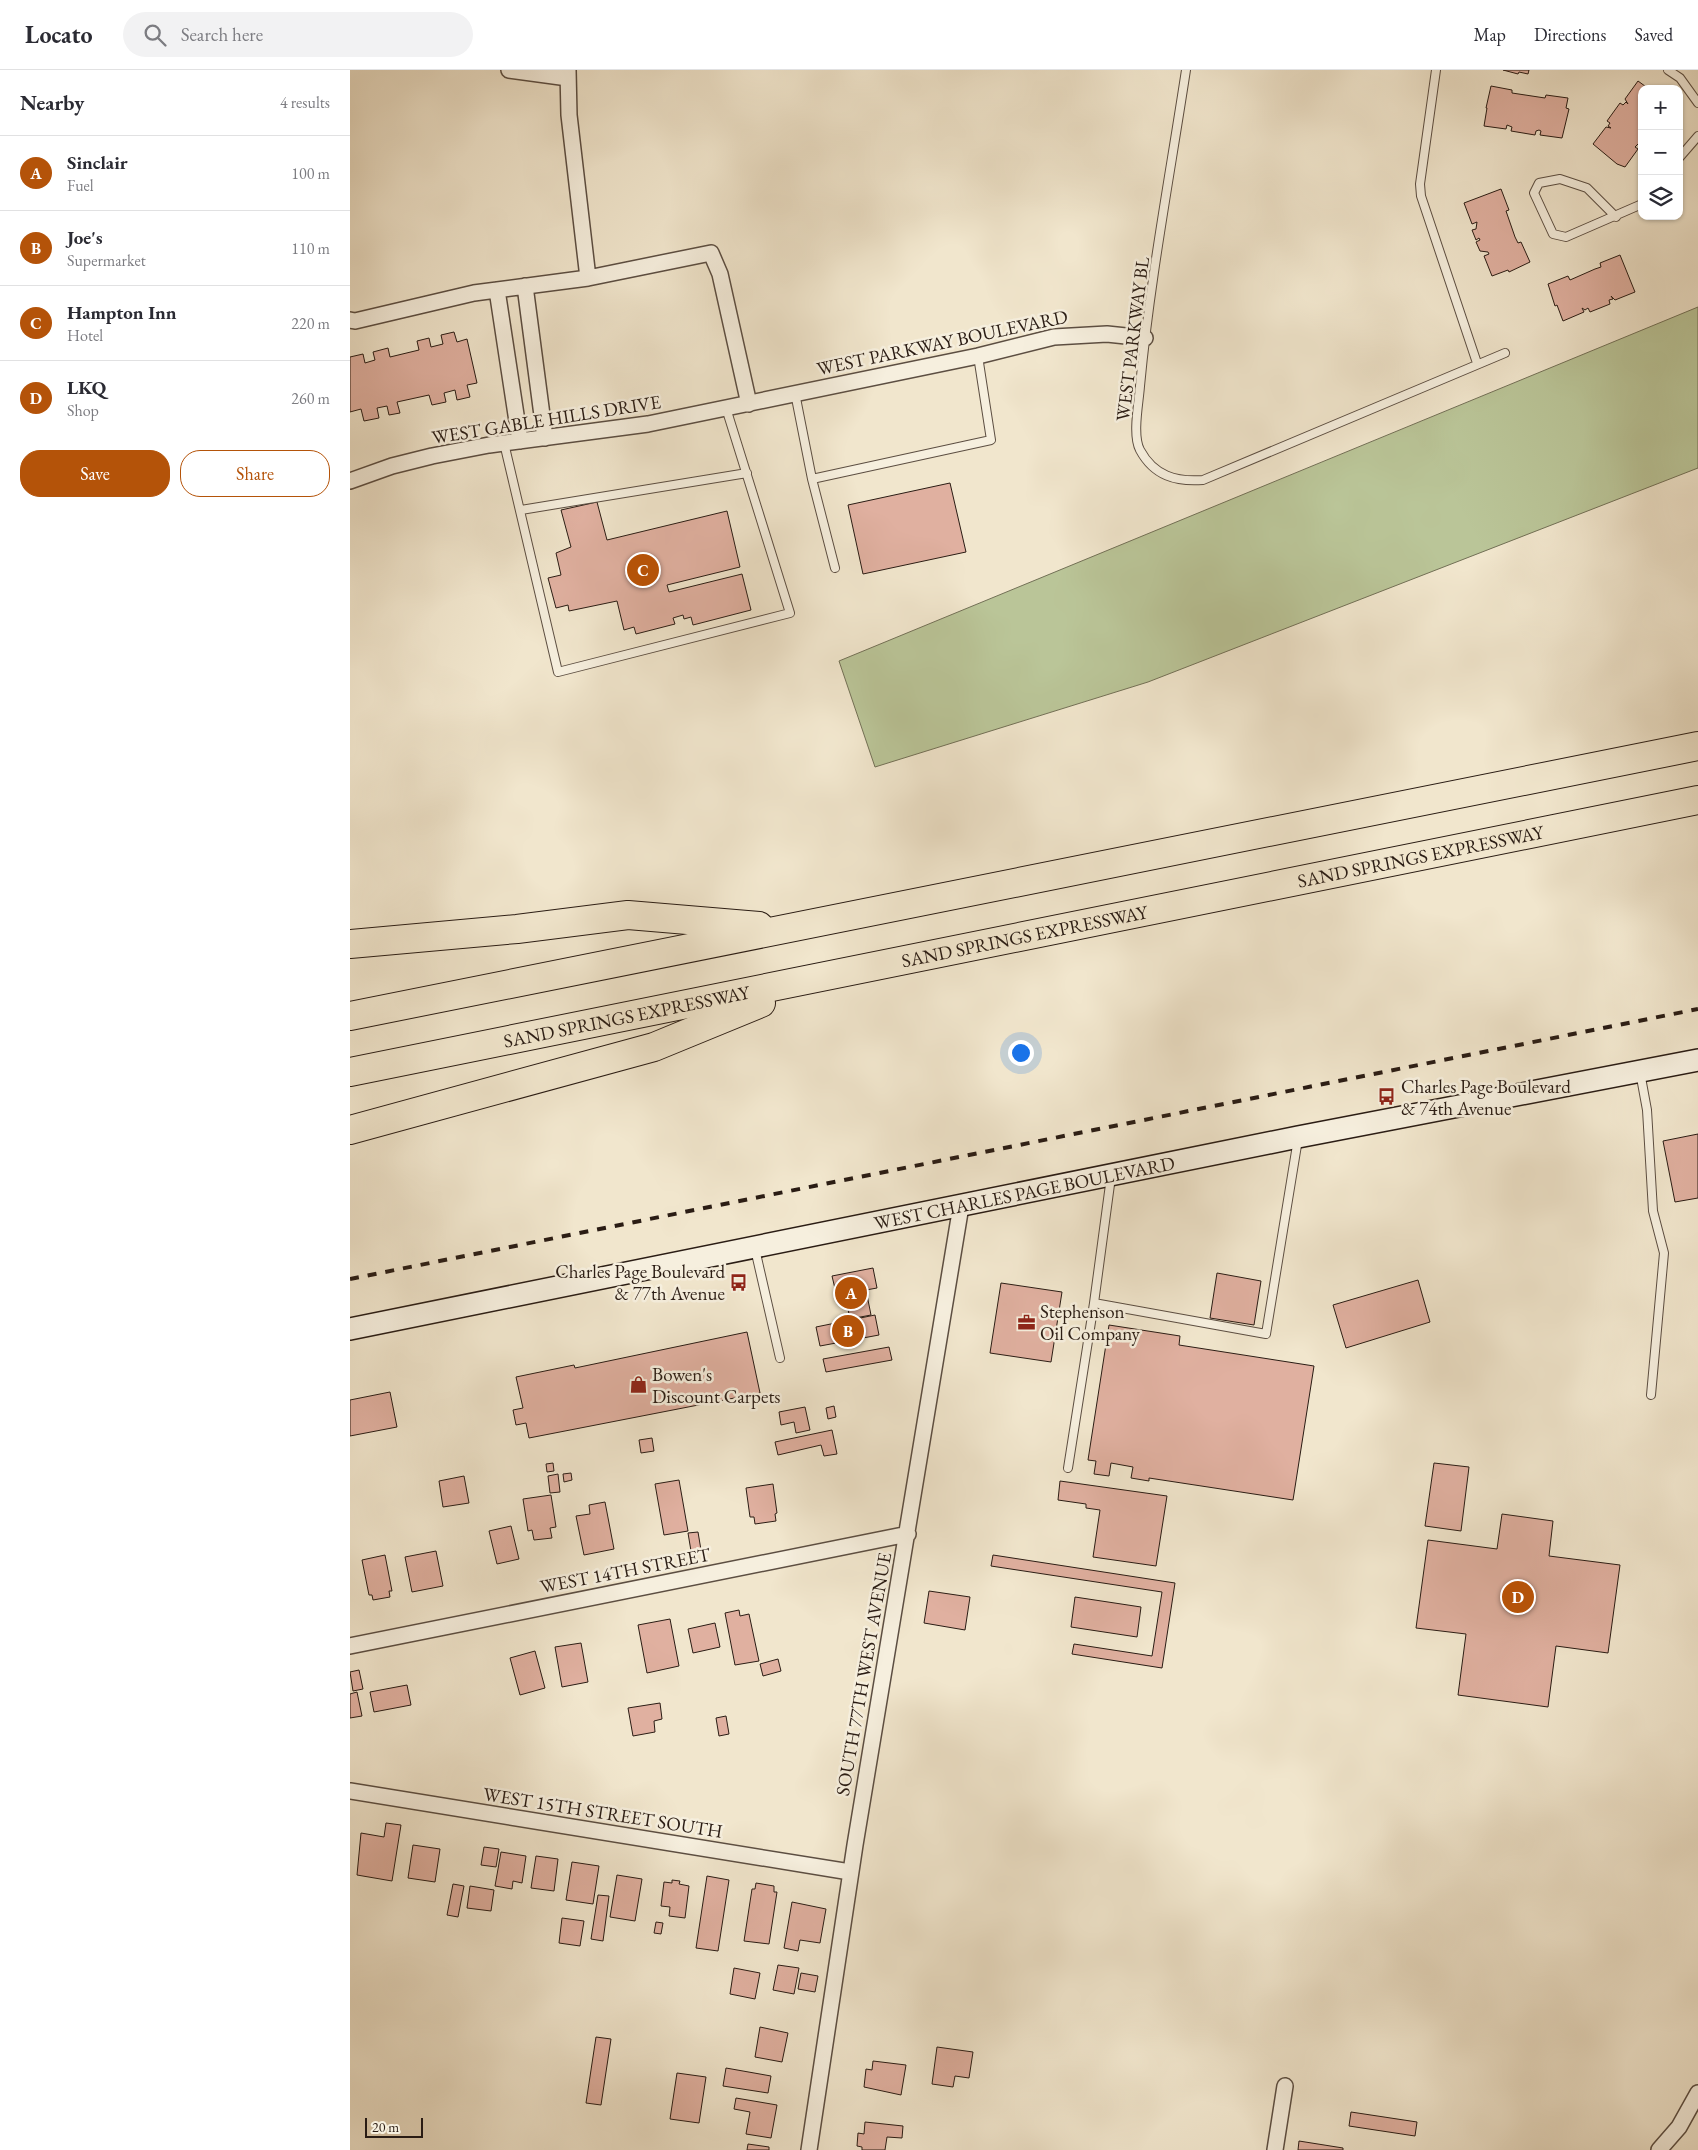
<!DOCTYPE html>
<html lang="en">
<head>
<meta charset="utf-8">
<style>
  body { margin:0; font-family:"EB Garamond",serif; background:#f2f2f3; color:#2b2b33 }
  .controls { position:absolute; right:15px; top:15px; display:grid; overflow:hidden; border-radius:10px; box-shadow:0 1px 4px #0004 }
  .controls button { width:45px; height:45px; display:grid; place-items:center; padding:0; border:0; border-bottom:1px solid #e1e1e2; background:#fff; color:#2b2b33; font:25px sans-serif }
  .scale { position:absolute; left:15px; bottom:12px; width:58px; box-sizing:border-box; padding-left:5px; border:2px solid #2a1c14; border-top:0; font-size:14px; line-height:18px; white-space:nowrap; color:#2a1c14; -webkit-text-stroke:4px #f6efde; paint-order:stroke }
  .you { position:absolute; left:670px; top:982px; width:18px; height:18px; margin:-12px; border:4px solid #fff; border-radius:50%; background:#1a73e8; box-shadow:0 0 0 8px #1a73e833 }
  .badge { display:grid; place-items:center; width:32px; height:32px; border-radius:50%; background:#b45309; color:#fff; font-size:16px; font-weight:700 }
  .pin { position:absolute; translate:-50% -50%; border:2px solid #fff; box-shadow:0 1px 5px #0006 }
  .list { margin:0; padding:0; list-style:none }
  h2 { display:flex; justify-content:space-between; align-items:center; height:65px; margin:0; padding:0 20px; font-size:21px }
  h2 small { font-size:16px; font-weight:400; color:#7c7c81 }
  .list li { display:grid; grid-template-columns:32px 1fr auto; gap:15px; align-items:center; box-sizing:border-box; height:75px; padding:0 20px; border-top:1px solid #e1e1e2 }
  .list b { display:block; font-size:19px; white-space:nowrap }
  .list p { margin:0; font-size:16px; white-space:nowrap; color:#7c7c81 }
  .list em { font-size:16px; font-style:normal; color:#7c7c81 }
  .actions { display:flex; gap:10px; padding:15px 20px }
  .actions a { flex:1; padding:11px 0; border:1px solid #b45309; border-radius:20px; text-align:center; font-size:18px; color:#b45309 }
  .actions .main { background:#b45309; color:#fff }
  .icon { flex:none; width:28px; height:28px; fill:none; stroke:currentColor; stroke-width:2; stroke-linecap:round; stroke-linejoin:round }
  .map { position:relative; flex:none; width:1348px; height:2080px; overflow:hidden }
  header { display:flex; align-items:center; gap:30px; box-sizing:border-box; height:70px; padding:0 25px; background:#fff; border-bottom:1px solid #e1e1e2 }
  header strong { font-size:24px }
  nav { display:flex; gap:28px; margin-inline-start:auto; font-size:18px }
  .search { width:350px; height:45px; background:#f2f2f3; display:flex; align-items:center; gap:12px; box-sizing:border-box; padding:0 18px; border-radius:28px; color:#7c7c81; font-size:19px }
  main { display:flex }
  aside { flex:1; background:#fff }
  .map>svg:first-child { display:block }
  .green { fill:#bac598; stroke:#727056 }
  .building { fill:#e0b0a0; stroke:#2a1c14 }
  .lines { fill:none; stroke-linecap:round; stroke-linejoin:round }
  .service-casing { stroke:#5c4e42; stroke-width:10 }
  .minor-casing { stroke:#5c4e42; stroke-width:18 }
  .secondary-casing { stroke:#2a1c14; stroke-width:24 }
  .motorway-casing { stroke:#2a1c14; stroke-width:30 }
  .service { stroke:#f6efde; stroke-width:8 }
  .minor { stroke:#f6efde; stroke-width:15 }
  .secondary { stroke:#f6efde; stroke-width:21 }
  .motorway { stroke:#f1e6cd; stroke-width:28 }
  .rail { stroke:#2a1c14; stroke-width:4; stroke-dasharray:9 9; stroke-linecap:butt }
  .labels { text-anchor:middle; stroke-width:5; stroke-linejoin:round; paint-order:stroke }
  .street-label { font-size:19px; fill:#2a1c14; stroke:#f6efde }
  .poi-label { font-size:19px; fill:#2a1c14; stroke:#f6efde; text-anchor:start }
</style>
</head>
<body>
<header>
<strong>Locato</strong>
<div class="search"><svg class="icon" aria-label="search" viewBox="0 0 24 24"><circle cx="10" cy="10" r="6"/><path d="M15 15l6 6"/></svg>Search here</div>
<nav><a>Map</a><a>Directions</a><a>Saved</a></nav>
</header>
<main>
<aside>
<h2>Nearby<small>4 results</small></h2>
<ul class="list">
<li><span class="badge">A</span><div><b>Sinclair</b><p>Fuel</p></div><em>100 m</em></li>
<li><span class="badge">B</span><div><b>Joe's</b><p>Supermarket</p></div><em>110 m</em></li>
<li><span class="badge">C</span><div><b>Hampton Inn</b><p>Hotel</p></div><em>220 m</em></li>
<li><span class="badge">D</span><div><b>LKQ</b><p>Shop</p></div><em>260 m</em></li>
</ul>
<div class="actions"><a class="main">Save</a><a>Share</a></div>
</aside>
<div class="map">
<svg width="1348" height="2080" viewBox="0 0 1348 2080">
  <rect width="100%" height="100%" fill="#f1e6cd"/>
  <filter id="stains"><feTurbulence type="fractalNoise" baseFrequency=".004" numOctaves="4"/><feColorMatrix values="0 0 0 0 .2 0 0 0 0 .09 0 0 0 0 .02 0 0 0 .5 -.17"/></filter>
  <radialGradient id="worn" r=".72"><stop offset=".6" stop-color="#630" stop-opacity="0"/><stop offset="1" stop-color="#630" stop-opacity=".3"/></radialGradient>
  <path class="green" d="M1348,237v161l-550,214 -273,85 -36,-106z"/>
  <path class="building" d="M1153,0h26l-1,4 -9,-2 -1,2z
    M1288,11l11,8h-7v51l-7,7 3,2 -13,18 -8,-3 -24,-20 13,-17 5,1 -3,-2 2,-3 -3,-2 13,-18 3,2 3,-3 2,2 -3,-5z
    M1141,16l21,4v3l33,5 1,-3 22,3 -2,10 3,1 -7,29 -22,-3 1,-4 -2,-1 -3,1 -1,4 -24,-4 1,-4 -5,-2 -1,4 -22,-3 3,-18h-1z
    M1151,119l8,21 -3,1 9,26 3,6 3,-1 9,20 -21,10 -1,-2 -16,6 -8,-20 5,-2 -1,-2 -8,-1 -4,-9 4,-2 -1,-2 -3,2 -4,-10 4,-1 1,-7 -5,2 -8,-21z
    M1270,185l15,37 -20,8 -4,-4 2,3 -4,1 1,4 -20,8 -2,-4 -3,2 -3,-2 2,4 -21,9 -6,-16 -2,1 -7,-22 20,-8 2,4 25,-11 6,-2 -1,-4z
    M104,262l3,10 10,-3 10,44 -10,2 3,12 -13,3 -2,-10 -11,3 2,9 -14,3 -3,-10 -32,7 3,11 -11,2 -2,-9 -10,2 2,10 -15,3 -3,-12 -11,3v-55l13,-3 2,9 10,-3 -2,-8 15,-4 2,9 29,-7 -2,-9 12,-3 2,9 12,-3 -2,-9z
    M600,413l16,69 -103,22 -15,-69z
    M247,432l10,38 120,-29 13,56 -73,18 2,7 73,-18 9,36 -58,15 -2,-8 -7,2 -1,-4 -10,3 2,6 -39,10 -2,-7 -10,3 -7,-29 -48,10 -1,-6 -12,3 -8,-30 13,-3 -5,-22 15,-6 -10,-37z
    M1348,1064v64l-23,4 -12,-61z
    M523,1198l4,20 -11,2 5,25 -21,4 -5,-24 -8,2 -5,-21z
    M867,1203l44,8 -7,44 -44,-7z
    M1068,1210l12,42 -84,26 -13,-43z
    M651,1213l61,9 -11,70 -61,-9z
    M525,1245l4,20 -59,11 -4,-19z
    M759,1255l71,11 -1,9 135,21 -21,134 -144,-22v3l-18,-3 2,-11 -22,-4 -2,13 -15,-2 2,-13 -8,-1z
    M397,1262l13,61 -231,45 -3,-15 -10,2 -3,-15 10,-2 -7,-31 58,-12 1,3z
    M539,1277l3,13 -66,12 -3,-13z
    M40,1322l7,35 -47,9v-36z
    M484,1336l2,11 -8,2 -2,-11z
    M455,1337l5,23 -14,3 -2,-11 -13,3 -2,-13z
    M482,1360l5,24 -13,2 -3,-11 -43,10 -3,-13z
    M302,1368l2,13 -13,2 -2,-13z
    M203,1393l1,8 -7,1 -1,-8z
    M1084,1393l35,4 -8,64 -36,-5z
    M221,1403l1,7 -8,2 -1,-8z
    M208,1404l2,18 -10,1 -2,-17z
    M114,1406l5,27 -26,4 -4,-26z
    M329,1410l9,51 -24,4 -9,-51z
    M710,1411l107,15 -11,70 -63,-9 7,-47 -14,-2v-4l-28,-4z
    M423,1414l4,29 -2,1 1,7 -21,3 -1,-7h-4l-4,-29z
    M201,1425l5,32 -6,1 2,10 -18,2 -2,-10 -4,1 -5,-32z
    M255,1432l9,47 -30,6 -8,-39 14,-2 -1,-9z
    M1152,1444l51,7 -4,35 71,9 -12,88 -52,-7 -8,61 -90,-12 8,-61 -50,-6 12,-88 69,9z
    M161,1456l8,33 -22,5 -8,-33z
    M348,1462l3,18 -10,1 -3,-18z
    M86,1481l7,35 -31,6 -7,-35z
    M35,1485l7,36h-3l1,6 -17,3 -1,-5h-3l-7,-35z
    M643,1485l182,28 -13,85 -90,-14 2,-10 78,12 10,-64 -171,-26z
    M579,1521l41,6 -5,33 -41,-7z
    M725,1527l66,10 -4,30 -66,-10z
    M389,1540l1,6 9,-2 10,47 -24,4 -10,-52z
    M320,1549l9,47 -32,7 -9,-48z
    M365,1553l5,24 -27,6 -5,-24z
    M231,1573l7,39 -26,5 -7,-40z
    M185,1581l10,37 -25,7 -10,-37z
    M428,1589l3,12 -18,5 -3,-12z
    M9,1600l4,19 -10,2 -3,-19z
    M57,1615l4,20 -37,7 -4,-20z
    M7,1622l5,24 -12,2v-24z
    M310,1633l2,16 -8,2 1,11 -22,4 -5,-28z
    M376,1646l3,18 -10,2 -3,-18z
    M36,1753l15,2 -9,56 -35,-6 4,-42 23,4z
    M63,1775l27,4 -5,33 -27,-4z
    M134,1777l15,2 -3,18 -15,-2z
    M151,1782l25,4 -4,27 -9,-2 -1,8 -17,-3z
    M186,1786l22,3 -4,32 -23,-3z
    M222,1792l27,4 -6,38 -27,-4z
    M267,1805l25,4 -7,42 -25,-4z
    M357,1806l22,4 -11,71 -22,-3z
    M322,1810l8,1 -1,3 10,2 -4,32 -16,-2 1,-9 -9,-1 3,-24 8,1z
    M406,1813l18,3v6h3l-8,52 -25,-3 8,-52h3z
    M103,1814l11,2 -6,31 -11,-2z
    M120,1816l24,4 -3,21 -24,-3z
    M248,1825l11,1 -6,45 -12,-2z
    M442,1832l34,7 -6,34 -20,-3 -2,11 -14,-3z
    M212,1848l22,3 -4,25 -21,-3z
    M306,1852l7,1 -2,11 -7,-1z
    M428,1895l21,3 -5,26 -21,-4z
    M384,1898l26,5 -5,26 -25,-5z
    M451,1903l17,3 -3,16 -17,-3z
    M410,1957l28,6 -6,29 -27,-5z
    M246,1967l15,2 -10,66 -15,-2z
    M587,1977l36,5 -4,26 -14,-2 -2,11 -21,-3z
    M523,1991l33,4 -5,30 -37,-8 2,-18 6,1z
    M376,1998l45,8 -3,17 -45,-7z
    M327,2003l29,4 -7,46 -29,-4z
    M386,2028l41,7 -6,33 -25,-4 4,-22 -16,-3z
    M1001,2042l66,10 -2,14 -66,-10z
    M515,2052l38,4 -1,12 -15,-1 -2,13h-23v-3l-5,-1 1,-13 6,1z
    M949,2071l44,7v2h-45z
    M398,2074l21,3v3h-22z"/>
  <g class="lines">
    <defs>
      <path id="service" d="M836,0c-16,105 -36,210 -46,316 -1,16 -8,49 0,64 14,26 36,32 63,30l302,-127
        M1086,0l-16,114 1,12 56,167
        M1318,0l12,8 18,25
        M1329,88l19,-22
        M1266,147l-29,-29 -27,-9 -21,4 -5,10 19,41 13,3 76,-33
        M445,323l17,86 23,89
        M154,373l54,229 232,-59 -64,-205
        M462,409l179,-39 -13,-84
        M171,440l226,-37
        M1290,1002l7,38 6,101 11,42 -13,142
        M761,1107l-17,126 172,31 32,-195
        M405,1179l25,109
        M718,1398l26,-165"/>
      <path id="minor" d="M159,0l59,8
        M238,208l123,-25 9,21 29,130
        M175,216l20,152
        M147,220l23,151
        M0,250l5,1 119,-28 114,-15 -19,-163 -1,-45
        M0,411l42,-15 40,-10 57,-11 159,-21 330,-68 76,-19 53,-3 38,4
        M0,1576l558,-112
        M0,1721l500,81
        M459,2080l46,-305 106,-639
        M925,2080l10,-64
        M1309,2080l20,-23 19,-34"/>
      <g id="secondary">
        <path id="s1" d="M0,1259l948,-192 400,-77"/>
      </g>
      <g id="motorway">
        <path d="M0,874l167,-15 111,-14 131,11"/>
        <path d="M0,946l1348,-270"/>
        <path id="s2" d="M0,1002l1348,-272"/>
        <path d="M0,1060l304,-83 107,-44"/>
      </g>
    </defs>
    <use href="#service" class="service-casing"/>
    <use href="#minor" class="minor-casing"/>
    <use href="#secondary" class="secondary-casing"/>
    <use href="#motorway" class="motorway-casing"/>
    <use href="#service" class="service"/>
    <use href="#minor" class="minor"/>
    <use href="#secondary" class="secondary"/>
    <use href="#motorway" class="motorway"/>
    <path class="rail" d="M0,1209l1348,-270"/>
  </g>
  <defs>
    <symbol id="bus-bare" viewBox="-9 -9 18 18"><path d="M-5-6H5V4H4V6H2V4H-2V6H-4V4H-5ZM-3.5-4V0h7V-4ZM-3.5 1.2v1.5H-2V1.2ZM2 1.2v1.5H3.5V1.2Z" fill="#8f2418" stroke="#f6efde" stroke-width="2.5" paint-order="stroke"/></symbol>
    <symbol id="office-bare" viewBox="-9 -9 18 18"><path d="M-6-3h4V-5.5h4V-3h4V5H-6ZM-1-4.5V-3h2v-1.5ZM-6 0V1H6V0Z" fill="#8f2418" stroke="#f6efde" stroke-width="2.5" paint-order="stroke"/></symbol>
    <symbol id="shop-bare" viewBox="-9 -9 18 18"><path d="M-5-2.5h2.3a2.7 3.5 0 0 1 5.4 0H5L5.5 6h-11ZM-1.5-2.5h3a1.5 2.3 0 0 0-3 0Z" fill="#8f2418" stroke="#f6efde" stroke-width="2.5" paint-order="stroke"/></symbol>
  </defs>
  <g fill-rule="evenodd">
    <use href="#bus-bare" x="1024" y="1014" width="25" height="25"/>
    <use href="#bus-bare" x="376" y="1200" width="25" height="25"/>
    <use href="#office-bare" x="664" y="1240" width="25" height="25"/>
    <use href="#shop-bare" x="276" y="1302" width="25" height="25"/>
  </g>
  <g class="labels">
    <g class="street-label">
      <text transform="translate(782 269) rotate(-83)" y="7">WEST PARKWAY BL</text>
      <text transform="translate(592 272) rotate(-12)" y="7">WEST PARKWAY BOULEVARD</text>
      <text transform="translate(196 349) rotate(-9)" y="7">WEST GABLE HILLS DRIVE</text>
      <text dy="7" stroke="none"><textPath href="#s2" startOffset="1092">SAND SPRINGS EXPRESSWAY</textPath></text>
      <text dy="7" stroke="none"><textPath href="#s2" startOffset="688">SAND SPRINGS EXPRESSWAY</textPath></text>
      <text dy="7" stroke="none"><textPath href="#s2" startOffset="282">SAND SPRINGS EXPRESSWAY</textPath></text>
      <text dy="7" stroke="none"><textPath href="#s1" startOffset="688">WEST CHARLES PAGE BOULEVARD</textPath></text>
      <text transform="translate(275 1500) rotate(-11)" y="7">WEST 14TH STREET</text>
      <text transform="translate(513 1604) rotate(-80)" y="7">SOUTH 77TH WEST AVENUE</text>
      <text transform="translate(253 1742) rotate(9)" y="7">WEST 15TH STREET SOUTH</text>
    </g>
    <g class="poi-label">
      <text x="1051" y="1023">Charles Page Boulevard<tspan x="1051" dy="22">&amp; 74th Avenue</tspan></text>
      <text x="375" y="1208" text-anchor="end">Charles Page Boulevard<tspan x="375" dy="22">&amp; 77th Avenue</tspan></text>
      <text x="690" y="1248">Stephenson<tspan x="690" dy="22">Oil Company</tspan></text>
      <text x="302" y="1311">Bowen's<tspan x="302" dy="22">Discount Carpets</tspan></text>
    </g>
  </g>
  <rect width="100%" height="100%" filter="url(#stains)"/>
  <rect width="100%" height="100%" fill="url(#worn)"/>
</svg>
<div class="controls">
<button>+</button>
<button>−</button>
<button><svg class="icon" aria-label="layers" viewBox="0 0 24 24"><path d="M12 4l9 5-9 5-9-5zM3 14l9 5 9-5"/></svg></button>
</div>
<div class="scale">20 m</div>
<div class="you"></div>
<div class="pin badge" style="left:501px;top:1223px">A</div>
<div class="pin badge" style="left:498px;top:1261px">B</div>
<div class="pin badge" style="left:293px;top:500px">C</div>
<div class="pin badge" style="left:1168px;top:1527px">D</div>
</div>
</main>
</body>
</html>
